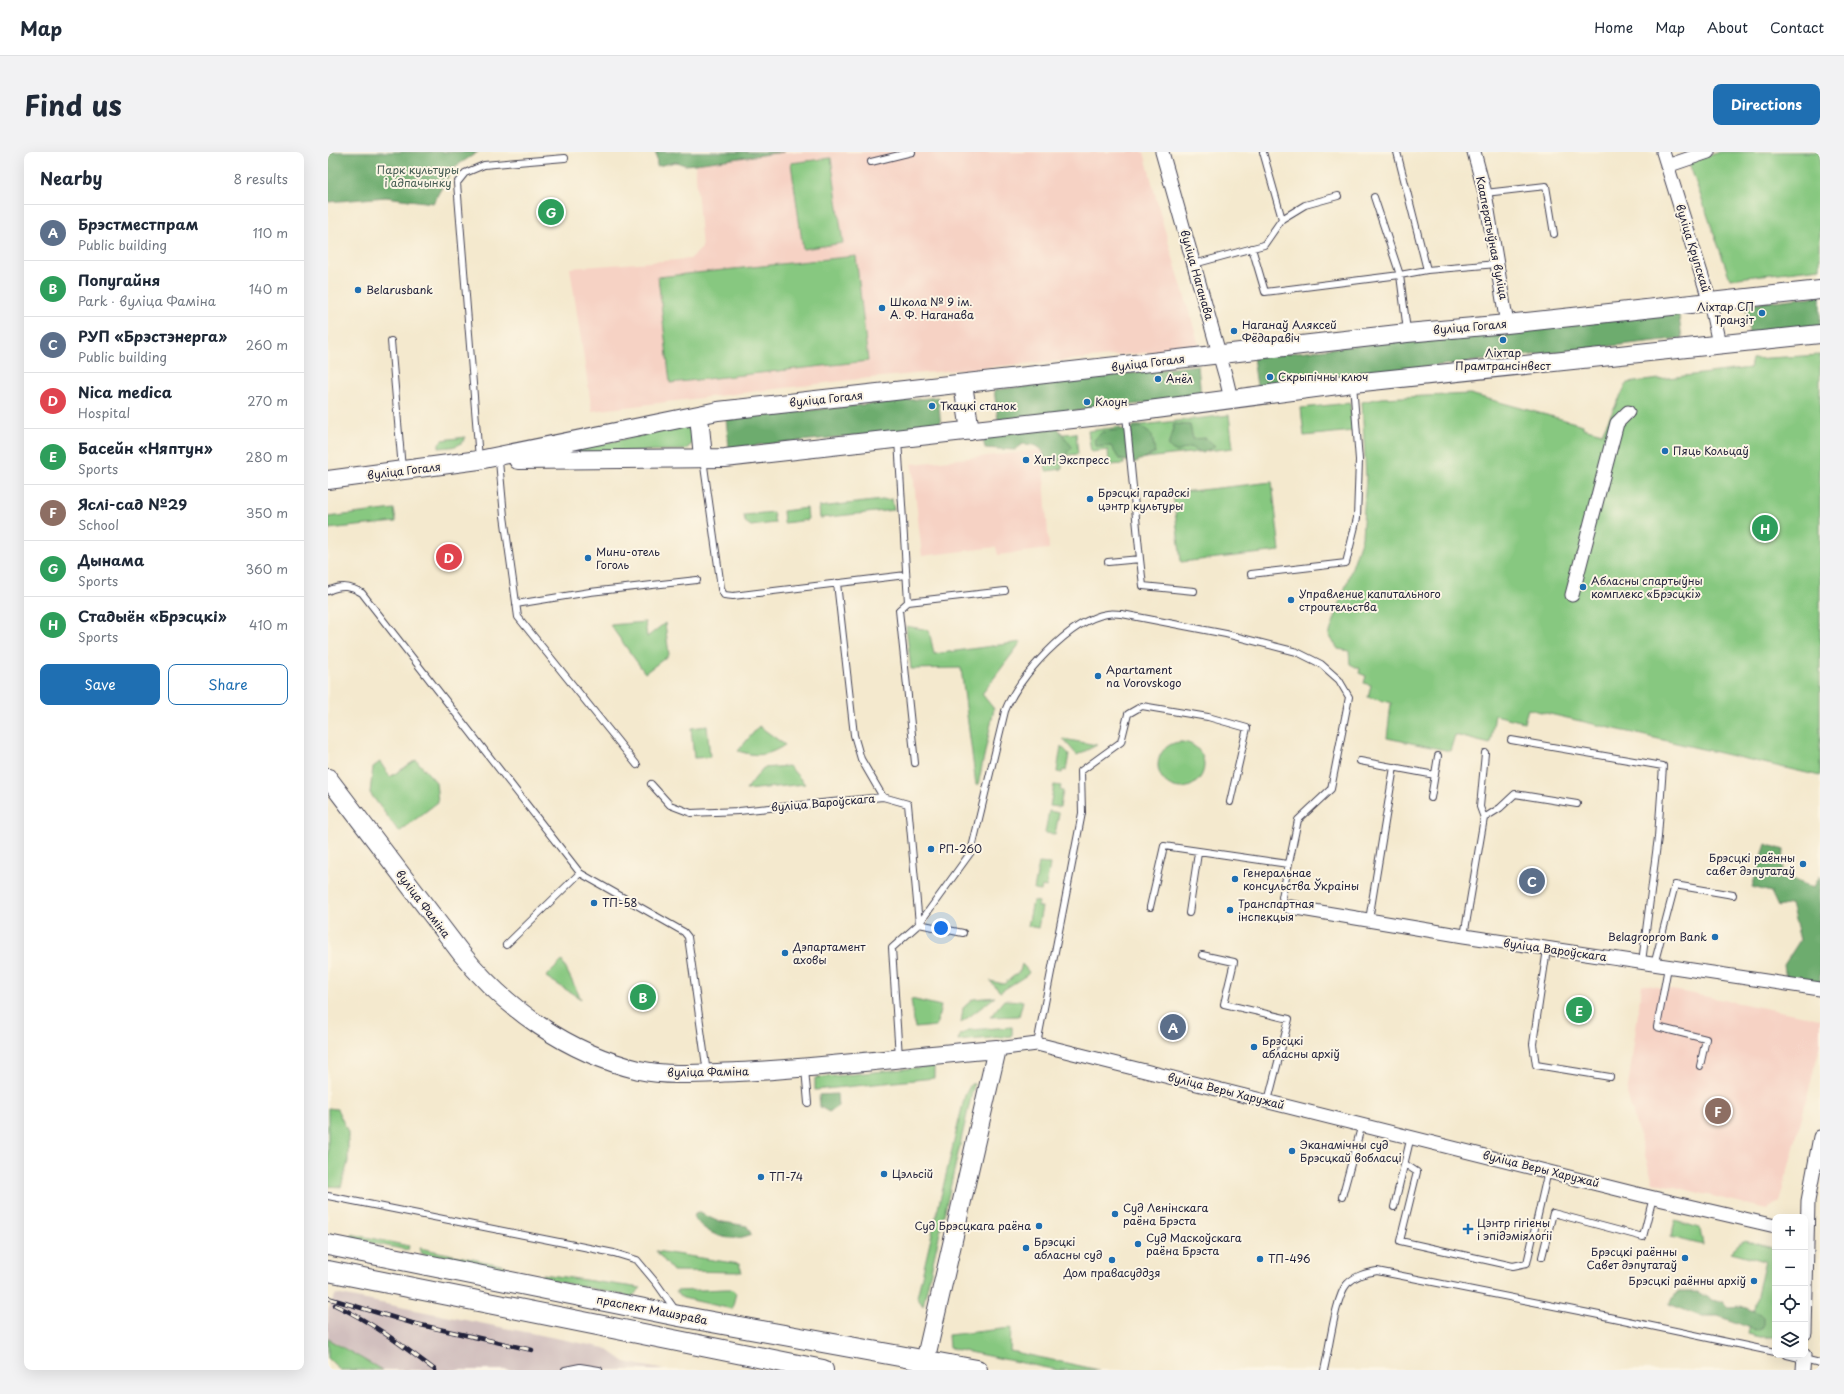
<!DOCTYPE html>
<html lang="en">
<head>
<meta charset="utf-8">
<style>
  body { margin:0; font-family:"Playpen Sans",sans-serif; background:#f2f2f3; color:#1f2937 }
  .controls { position:absolute; right:12px; bottom:12px; display:grid; overflow:hidden; border-radius:8px; box-shadow:0 4px 16px #0002 }
  .controls button { width:36px; height:36px; display:grid; place-items:center; padding:0; border:0; border-bottom:1px solid #e0e1e3; background:#fff; color:#1f2937; font:20px sans-serif }
  .you { position:absolute; left:613px; top:776px; width:14px; height:14px; margin:-10px; border:3px solid #fff; border-radius:50%; background:#1a73e8; box-shadow:0 0 0 6px #1a73e833 }
  .badge { display:grid; place-items:center; width:26px; height:26px; border-radius:50%; background:#1f6fb2; color:#fff; font-size:13px; font-weight:700 }
  .pin { position:absolute; translate:-50% -50%; border:2px solid #fff; box-shadow:0 1px 4px #0006 }
  .list { margin:0; padding:0; list-style:none }
  h2 { display:flex; justify-content:space-between; align-items:center; height:52px; margin:0; padding:0 16px; font-size:17px }
  h2 small { font-size:13px; font-weight:400; color:#747a83 }
  .list li { display:grid; grid-template-columns:26px 1fr auto; gap:12px; align-items:center; box-sizing:border-box; height:56px; padding:0 16px; border-top:1px solid #e0e1e3 }
  .list b { display:block; font-size:15px; white-space:nowrap }
  .list p { margin:0; font-size:13px; white-space:nowrap; color:#747a83 }
  .list em { font-size:13px; font-style:normal; color:#747a83 }
  .actions { display:flex; gap:8px; padding:12px 16px }
  .actions a { flex:1; padding:9px 0; border:1px solid #1f6fb2; border-radius:8px; text-align:center; font-size:14px; color:#1f6fb2 }
  .actions .main { background:#1f6fb2; color:#fff }
  .icon { flex:none; width:22px; height:22px; fill:none; stroke:currentColor; stroke-width:2; stroke-linecap:round; stroke-linejoin:round }
  .map { position:relative; flex:none; width:1492px; height:1218px; overflow:hidden; border-radius:8px }
  header { display:flex; align-items:center; gap:24px; box-sizing:border-box; height:56px; padding:0 20px; background:#fff; border-bottom:1px solid #e0e1e3 }
  header strong { font-size:19px }
  nav { display:flex; gap:22px; margin-inline-start:auto; font-size:14px }
  .intro { display:flex; align-items:center; justify-content:space-between; box-sizing:border-box; height:96px; padding:0 24px }
  h1 { margin:0; font-size:28px }
  .button { padding:10px 18px; border-radius:8px; background:#1f6fb2; color:#fff; font-size:14px; font-weight:700 }
  main { display:flex; gap:24px; padding:0 24px }
  aside { flex:1; background:#fff; border-radius:8px; box-shadow:0 4px 16px #0002 }
  .map>svg:first-child { display:block }
  .built { fill:#f6d2c4 }
  .industrial { fill:#d1bfbe }
  .green { fill:#87c880; stroke:#54755e }
  .forest { fill:#6dac6e; stroke:#486754 }
  .lines { fill:none; stroke-linecap:round; stroke-linejoin:round }
  .lane-casing { stroke:#424051; stroke-width:8 }
  .street-casing { stroke:#424051; stroke-width:15 }
  .secondary-casing { stroke:#424051; stroke-width:20 }
  .primary-casing { stroke:#424051; stroke-width:22 }
  .lane { stroke:#fff; stroke-width:6 }
  .street { stroke:#fff; stroke-width:13 }
  .secondary { stroke:#fff; stroke-width:18 }
  .primary { stroke:#fff; stroke-width:20 }
  .rail-casing { stroke:#22223b; stroke-width:4.5 }
  .rail { stroke:#fcf5e5; stroke-width:3; stroke-dasharray:9; stroke-linecap:butt }
  .poi-dot { fill:#1f6fb2; stroke:#fcf5e5; stroke-width:1.5 }
  .labels { text-anchor:middle; stroke-width:4; stroke-linejoin:round; paint-order:stroke }
  .park-label { font-size:11px; fill:#455c53; stroke:#fcf5e5 }
  .street-label { font-size:11px; fill:#22223b; stroke:#fcf5e5 }
  .poi-label { font-size:11px; fill:#22223b; stroke:#fcf5e5; text-anchor:start }
</style>
</head>
<body>
<header>
<strong>Map</strong>
<nav><a>Home</a><a>Map</a><a>About</a><a>Contact</a></nav>
</header>
<div class="intro"><h1>Find us</h1><a class="button">Directions</a></div>
<main>
<aside>
<h2>Nearby<small>8 results</small></h2>
<ul class="list">
<li><span class="badge" style="background:#5c6f8a">A</span><div><b>Брэстместпрам</b><p>Public building</p></div><em>110 m</em></li>
<li><span class="badge" style="background:#2e9e5b">B</span><div><b>Попугайня</b><p>Park · вуліца Фаміна</p></div><em>140 m</em></li>
<li><span class="badge" style="background:#5c6f8a">C</span><div><b>РУП «Брэстэнерга»</b><p>Public building</p></div><em>260 m</em></li>
<li><span class="badge" style="background:#e0444e">D</span><div><b>Nica medica</b><p>Hospital</p></div><em>270 m</em></li>
<li><span class="badge" style="background:#2e9e5b">E</span><div><b>Басейн «Няптун»</b><p>Sports</p></div><em>280 m</em></li>
<li><span class="badge" style="background:#8d6e63">F</span><div><b>Яслі-сад №29</b><p>School</p></div><em>350 m</em></li>
<li><span class="badge" style="background:#2e9e5b">G</span><div><b>Дынама</b><p>Sports</p></div><em>360 m</em></li>
<li><span class="badge" style="background:#2e9e5b">H</span><div><b>Стадыён «Брэсцкі»</b><p>Sports</p></div><em>410 m</em></li>
</ul>
<div class="actions"><a class="main">Save</a><a>Share</a></div>
</aside>
<div class="map">
<svg width="1492" height="1218" viewBox="0 0 1492 1218">
  <rect width="100%" height="100%" fill="#fcf5e5"/>
  <filter id="ink" filterUnits="userSpaceOnUse"><feTurbulence type="fractalNoise" baseFrequency=".025" numOctaves="2"/><feDisplacementMap in="SourceGraphic" scale="8" xChannelSelector="R" yChannelSelector="G"/><feConvolveMatrix kernelMatrix="1 2 1 2 8 2 1 2 1" color-interpolation-filters="sRGB"/></filter>
  <filter id="wash" filterUnits="userSpaceOnUse"><feTurbulence type="fractalNoise" baseFrequency=".012" numOctaves="4" result="noise"/><feDisplacementMap in="SourceGraphic" scale="16" xChannelSelector="R" yChannelSelector="G"/><feGaussianBlur stdDeviation="0.9" result="paint"/><feColorMatrix in="noise" values="0 0 0 0 0 0 0 0 0 0 0 0 0 0 0 0 0 1.4 0 .05"/><feComposite in="paint" operator="in"/></filter>
  <g filter="url(#wash)">
    <rect width="100%" height="100%" fill="#f4e9ce"/>
    <path class="built" d="M456,0h360l19,72 37,124 -341,31 -267,32 -22,-143 120,-9 12,-11 -7,-84z
      M714,298l7,99 -51,6 -2,-8 -74,9 -10,-92z
      M1314,832l178,35v28l-28,108 -13,47 -12,7 -114,-27 -26,-88z"/>
    <path class="industrial" d="M8,1142l269,54 20,14 39,8h-282l-54,-32v-28z"/>
    <path class="green" d="M1391,0h101v116l-90,11 -41,-116z
      M503,6l12,85 -40,6 -12,-86z
      M528,104l12,105 -198,22 -12,-106z
      M1492,203v421l-292,-67 -4,13 -29,-7 -5,29 -35,-9 -5,16 -63,-13 4,-35 -23,-6 3,-12 -7,-2 2,-7 -7,-3 1,-4 -10,-5 -1,-13 -11,-2 -9,-14 33,-97 4,-60 -4,-76 19,-4 89,-4 113,31v3l19,5 25,-50 123,-15 2,-9z
      M1022,251l3,28 -49,5 -3,-28z
      M901,263l4,33 -96,11 -4,-33z
      M356,274l7,4 1,14 -7,6 -127,3z
      M792,275l4,37 -15,1 -1,-15 -17,2 -3,-21z
      M748,281l2,21 -17,2 1,13 -16,2 -5,-35z
      M138,285c-5,11 -17,10 -27,11v-5l3,-3z
      M944,330l8,69 -99,11 -8,-69z
      M564,347l2,11 -74,8 -1,-11z
      M479,356l1,12 -24,3 -1,-12z
      M66,357l2,13 -68,7v-12z
      M445,360l2,11 -24,3 -6,-4 -1,-7z
      M317,470l2,15 18,-14 4,32 -24,18 -35,-48z
      M578,474l23,4 5,24 87,-12 -39,52 12,15 -16,76h-2l-15,-117 -50,1z
      M379,574l3,31 -16,1 -3,-30z
      M431,574l26,19c-18,11 -27,12 -47,6z
      M735,587l34,6 -20,10z
      M830 613a23 23 0 1 1 46 0a23 23 0 1 1-46 0Z
      M733,594l8,8 -3,17 -3,-1 -1,3 -5,-1z
      M88,608l20,22 2,20 -39,30 -29,-39 3,-26 7,-5 10,15z
      M461,614l16,18 -59,6 17,-22z
      M726,633l7,1 -1,4 3,1 -3,16 -10,-1z
      M721,659l10,2 -4,21 -10,-1z
      M711,711l11,1 -4,23 -4,-1 -1,5 -7,-1z
      M705,749l6,1 -1,5h4l-4,21 -10,-2z
      M234,809l19,38 -35,-22z
      M694,812l7,8 -2,3 -27,17 -10,-11 14,3 16,-13z
      M667,845l-34,26 2,-15 10,-9z
      M583,847l30,7 -5,20 -21,2z
      M676,848l19,1 -4,15 -29,1z
      M684,875v9l-54,5 2,-6 9,-5z
      M606,914v12l-119,12v-12z
      M643,932h3l-51,222 -6,-9 48,-202z
      M0,956l9,1 11,23v30l-7,25 -13,-1z
      M1347,1069l25,7 3,17 -32,-8z
      M23,1082l58,12 -1,4 -57,-11z
      M1416,1088l31,9v88h-15l-12,-3 17,-73 -34,-9z
      M92,1096l86,18v5l-84,-17z
      M328,1099l83,13 3,8 -69,-1z
      M215,1122l98,14 -9,9 -91,-19z
      M398,1137h5l5,4 -4,16 -49,-11 -5,-3 -2,-4z
      M683,1176l-1,23 89,19h-42l-108,-22 -1,-13z
      M0,1186l5,4 49,28h-42l-12,-12z"/>
    <path class="forest" d="M0,0h150l-25,16 -20,35 -47,-6 -58,5z
      M328,0h128l-89,12 -10,1 -9,-3 -19,4z
      M1492,144v31l-71,8 -3,-31z
      M1350,158l4,28 -425,48 -4,-29z
      M870,213l3,32 -203,23 -4,-30z
      M610,245l3,30 -212,21 -3,-29z
      M846,272l16,1 3,14 13,-1 9,8 -12,7 -13,-6 -13,5 -9,-5z
      M729,275l15,20 -15,18 -8,-1c-8,-16 -7,-19 -26,-20l-8,6 -30,-2 -2,-8 10,-5z
      M813,275l11,8 3,18 -21,10 -15,-4 -8,-13 -14,1 -3,-7 8,-8z
      M1438,692l18,6 -2,24 31,14 7,-12v108l-34,-4 -2,-15 16,-25 -9,-36 -13,3 -7,-15 -19,-5z
      M509,942l1,12 -9,6 -9,-5 -1,-12z
      M370,1060l19,9 30,5 4,8c-20,10 -46,1 -58,-18z
      M1351,1140h19l13,8 13,2 5,5 12,-1 20,8 2,4v9l-7,3 -38,-14h-18l-31,-12 5,-9z"/>
  </g>
  <g filter="url(#ink)">
    <g class="lines">
      <defs>
        <path id="lane" d="M1069,0l30,118
          M543,10l41,-10
          M1157,41l61,-7 8,48
          M954,67l23,-14 33,-9
          M924,96l13,44 135,-17 -26,-78
          M866,112l70,-19 18,-26 -19,-67
          M1079,179l-7,-56 27,-5 70,-6
          M63,189l11,128
          M570,288l10,162 -9,8 16,153
          M151,307l-22,-276 8,-10 19,-8 81,-7
          M375,307l17,121 1,9 3,6 9,1 173,-21
          M171,309l5,55 14,101 119,148
          M812,407l3,27 51,5
          M780,410l32,-3 -14,-144
          M923,422l95,-11 11,-45 2,-58 -6,-76
          M509,431l17,152 7,24 22,38
          M0,439c13,-6 22,-5 34,2l218,280 104,59 4,5 19,136
          M580,450l97,-11
          M188,452l74,-12 107,-12
          M1183,588l152,26 -5,71 -16,125
          M1032,609l75,14
          M323,632l19,21 21,8 48,-2 144,-14 25,7 11,120
          M1103,646l7,-42
          M1156,666l16,-10 15,-14 62,10
          M822,755l14,-61 124,18
          M861,761l9,-60
          M1041,768l25,-153
          M591,772l44,9
          M1136,784l20,-118 -4,-11 5,-54
          M178,793l74,-72
          M1219,797l-14,95 3,21 74,12
          M874,803l32,7 -10,42 65,15 -21,82
          M1326,813l21,-80 58,10
          M1340,815l-11,60 49,12 -6,27
          M709,892l45,-231 -1,-42 40,-29 7,-28 14,-8 66,11 39,11 -17,74
          M571,905l-7,-109 27,-24 52,-72 34,-141c13,-34 65,-91 102,-97 5,-1 11,0 15,0l104,20 71,18 24,12 18,16 10,17 -18,92 -33,31 -16,77 2,6 6,4
          M477,917l3,34
          M1077,1012l12,8 -17,69 113,25 14,-3 21,-92
          M0,1044l286,57 23,7 20,24 19,27
          M1014,1045l20,-73
          M1066,1055l17,-71
          M1214,1105l11,-44 90,24 10,-40
          M1459,1203l33,8
          M237,1218l15,-3 19,3
          M996,1218c5,-19 11,-73 23,-86 9,-9 19,-11 30,-13l227,45 171,36"/>
        <path id="street" d="M834,0l64,226 5,21
          M1146,0l11,41 22,131
          M1335,0l47,150 9,42
          M1339,14l41,-14
          M1244,443l45,-172 11,-11
          M962,755l174,29 356,53
          M669,897l40,-5 604,151 134,31
          M1477,1181l3,-132 12,-64
          M1475,1218l1,-15"/>
        <path id="secondary" d="M635,232l7,47
          M371,264l4,41
          M190,308l207,-2 401,-45 227,-30 467,-49
          M0,328l151,-20 239,-49 689,-78 100,-9 313,-34
          M0,626l133,175c45,56 107,100 178,117 32,7 67,3 99,2 87,-4 173,-16 259,-23l-74,321"/>
        <path id="primary" d="M0,1093l351,71 298,54
          M0,1119l495,99"/>
      </defs>
      <use href="#lane" class="lane-casing"/>
      <use href="#street" class="street-casing"/>
      <use href="#secondary" class="secondary-casing"/>
      <use href="#primary" class="primary-casing"/>
      <use href="#lane" class="lane"/>
      <use href="#street" class="street"/>
      <use href="#secondary" class="secondary"/>
      <use href="#primary" class="primary"/>
      <defs>
        <path id="rail" d="M0,1146l84,25 120,27
          M7,1153c37,17 68,41 100,65"/>
      </defs>
      <use href="#rail" class="rail-casing"/>
      <use href="#rail" class="rail"/>
    </g>
  </g>
  <g class="poi-dot">
    <circle cx="30" cy="138" r="4"/>
    <circle cx="554" cy="156" r="4"/>
    <circle cx="1434" cy="161" r="4"/>
    <circle cx="906" cy="179" r="4"/>
    <circle cx="1175" cy="188" r="4"/>
    <circle cx="942" cy="225" r="4"/>
    <circle cx="830" cy="227" r="4"/>
    <circle cx="759" cy="250" r="4"/>
    <circle cx="604" cy="254" r="4"/>
    <circle cx="1337" cy="299" r="4"/>
    <circle cx="698" cy="308" r="4"/>
    <circle cx="762" cy="347" r="4"/>
    <circle cx="260" cy="406" r="4"/>
    <circle cx="1255" cy="435" r="4"/>
    <circle cx="963" cy="448" r="4"/>
    <circle cx="770" cy="524" r="4"/>
    <circle cx="603" cy="697" r="4"/>
    <circle cx="1475" cy="712" r="4"/>
    <circle cx="907" cy="727" r="4"/>
    <circle cx="266" cy="751" r="4"/>
    <circle cx="902" cy="758" r="4"/>
    <circle cx="1387" cy="785" r="4"/>
    <circle cx="457" cy="801" r="4"/>
    <circle cx="926" cy="895" r="4"/>
    <circle cx="964" cy="999" r="4"/>
    <circle cx="556" cy="1022" r="4"/>
    <circle cx="433" cy="1025" r="4"/>
    <circle cx="787" cy="1062" r="4"/>
    <circle cx="711" cy="1074" r="4"/>
    <path d="M1138 1071h4v4h4v4h-4v4h-4v-4h-4v-4h4z"/>
    <circle cx="810" cy="1092" r="4"/>
    <circle cx="698" cy="1096" r="4"/>
    <circle cx="1357" cy="1106" r="4"/>
    <circle cx="932" cy="1107" r="4"/>
    <circle cx="784" cy="1108" r="4"/>
    <circle cx="1426" cy="1129" r="4"/>
  </g>
  <g class="labels">
    <g class="park-label">
      <text x="90" y="22">Парк культуры<tspan x="90" dy="13">і адпачынку</tspan></text>
    </g>
    <g class="street-label">
      <text transform="translate(1164 86) rotate(79)" y="4">Кааператыўная вуліца</text>
      <text transform="translate(1365 96) rotate(73)" y="4">вуліца Крупскай</text>
      <text transform="translate(869 123) rotate(74)" y="4">вуліца Наганава</text>
      <text transform="translate(1142 175) rotate(-5)" y="4">вуліца Гогаля</text>
      <text transform="translate(820 211) rotate(-7)" y="4">вуліца Гогаля</text>
      <text transform="translate(498 247) rotate(-6)" y="4">вуліца Гогаля</text>
      <text transform="translate(76 319) rotate(-7)" y="4">вуліца Гогаля</text>
      <text transform="translate(495 651) rotate(-5)" y="4">вуліца Вароўскага</text>
      <text transform="translate(95 752) rotate(53)" y="4">вуліца Фаміна</text>
      <text transform="translate(1227 798) rotate(8)" y="4">вуліца Вароўскага</text>
      <text transform="translate(380 920) rotate(-1)" y="4">вуліца Фаміна</text>
      <text transform="translate(898 939) rotate(14)" y="4">вуліца Веры Харужай</text>
      <text transform="translate(1213 1017) rotate(14)" y="4">вуліца Веры Харужай</text>
      <text transform="translate(324 1158) rotate(11)" y="4">праспект Машэрава</text>
    </g>
    <g class="poi-label">
      <text x="38" y="142">Belarusbank</text>
      <text x="562" y="154">Школа № 9 ім.<tspan x="562" dy="13">А. Ф. Наганава</tspan></text>
      <text x="1426" y="159" text-anchor="end">Ліхтар СП<tspan x="1426" dy="13">Транзіт</tspan></text>
      <text x="914" y="177">Наганаў Аляксей<tspan x="914" dy="13">Фёдаравіч</tspan></text>
      <text x="1175" y="205" text-anchor="middle">Ліхтар<tspan x="1175" dy="13">Прамтрансінвест</tspan></text>
      <text x="950" y="229">Скрыпічны ключ</text>
      <text x="838" y="231">Анёл</text>
      <text x="767" y="254">Клоун</text>
      <text x="612" y="258">Ткацкі станок</text>
      <text x="1345" y="303">Пяць Кольцаў</text>
      <text x="706" y="312">Хит! Экспресс</text>
      <text x="770" y="345">Брэсцкі гарадскі<tspan x="770" dy="13">цэнтр культуры</tspan></text>
      <text x="268" y="404">Мини-отель<tspan x="268" dy="13">Гоголь</tspan></text>
      <text x="1263" y="433">Абласны спартыўны<tspan x="1263" dy="13">комплекс «Брэсцкі»</tspan></text>
      <text x="971" y="446">Управление капитального<tspan x="971" dy="13">строительства</tspan></text>
      <text x="778" y="522">Apartament<tspan x="778" dy="13">na Vorovskogo</tspan></text>
      <text x="611" y="701">РП-260</text>
      <text x="1467" y="710" text-anchor="end">Брэсцкі раённы<tspan x="1467" dy="13">савет дэпутатаў</tspan></text>
      <text x="915" y="725">Генеральнае<tspan x="915" dy="13">консульства Ўкраіны</tspan></text>
      <text x="274" y="755">ТП-58</text>
      <text x="910" y="756">Транспартная<tspan x="910" dy="13">інспекцыя</tspan></text>
      <text x="1379" y="789" text-anchor="end">Belagroprom Bank</text>
      <text x="465" y="799">Дэпартамент<tspan x="465" dy="13">аховы</tspan></text>
      <text x="934" y="893">Брэсцкі<tspan x="934" dy="13">абласны архіў</tspan></text>
      <text x="972" y="997">Эканамічны суд<tspan x="972" dy="13">Брэсцкай вобласці</tspan></text>
      <text x="564" y="1026">Цэльсій</text>
      <text x="441" y="1029">ТП-74</text>
      <text x="795" y="1060">Суд Ленінскага<tspan x="795" dy="13">раёна Брэста</tspan></text>
      <text x="1149" y="1075">Цэнтр гігіены<tspan x="1149" dy="13">і эпідэміялогіі</tspan></text>
      <text x="703" y="1078" text-anchor="end">Суд Брэсцкага раёна</text>
      <text x="818" y="1090">Суд Маскоўскага<tspan x="818" dy="13">раёна Брэста</tspan></text>
      <text x="706" y="1094">Брэсцкі<tspan x="706" dy="13">абласны суд</tspan></text>
      <text x="1349" y="1104" text-anchor="end">Брэсцкі раённы<tspan x="1349" dy="13">Савет дэпутатаў</tspan></text>
      <text x="940" y="1111">ТП-496</text>
      <text x="784" y="1125" text-anchor="middle">Дом правасуддзя</text>
      <text x="1418" y="1133" text-anchor="end">Брэсцкі раённы архіў</text>
    </g>
  </g>
</svg>
<div class="controls">
<button>+</button>
<button>−</button>
<button><svg class="icon" aria-label="locate" viewBox="0 0 24 24"><circle cx="12" cy="12" r="6"/><path d="M12 2v4M12 18v4M2 12h4M18 12h4"/></svg></button>
<button><svg class="icon" aria-label="layers" viewBox="0 0 24 24"><path d="M12 4l9 5-9 5-9-5zM3 14l9 5 9-5"/></svg></button>
</div>
<div class="you"></div>
<div class="pin badge" style="left:845px;top:875px;background:#5c6f8a">A</div>
<div class="pin badge" style="left:315px;top:845px;background:#2e9e5b">B</div>
<div class="pin badge" style="left:1204px;top:729px;background:#5c6f8a">C</div>
<div class="pin badge" style="left:121px;top:405px;background:#e0444e">D</div>
<div class="pin badge" style="left:1251px;top:858px;background:#2e9e5b">E</div>
<div class="pin badge" style="left:1390px;top:959px;background:#8d6e63">F</div>
<div class="pin badge" style="left:223px;top:60px;background:#2e9e5b">G</div>
<div class="pin badge" style="left:1437px;top:376px;background:#2e9e5b">H</div>
</div>
</main>
</body>
</html>
